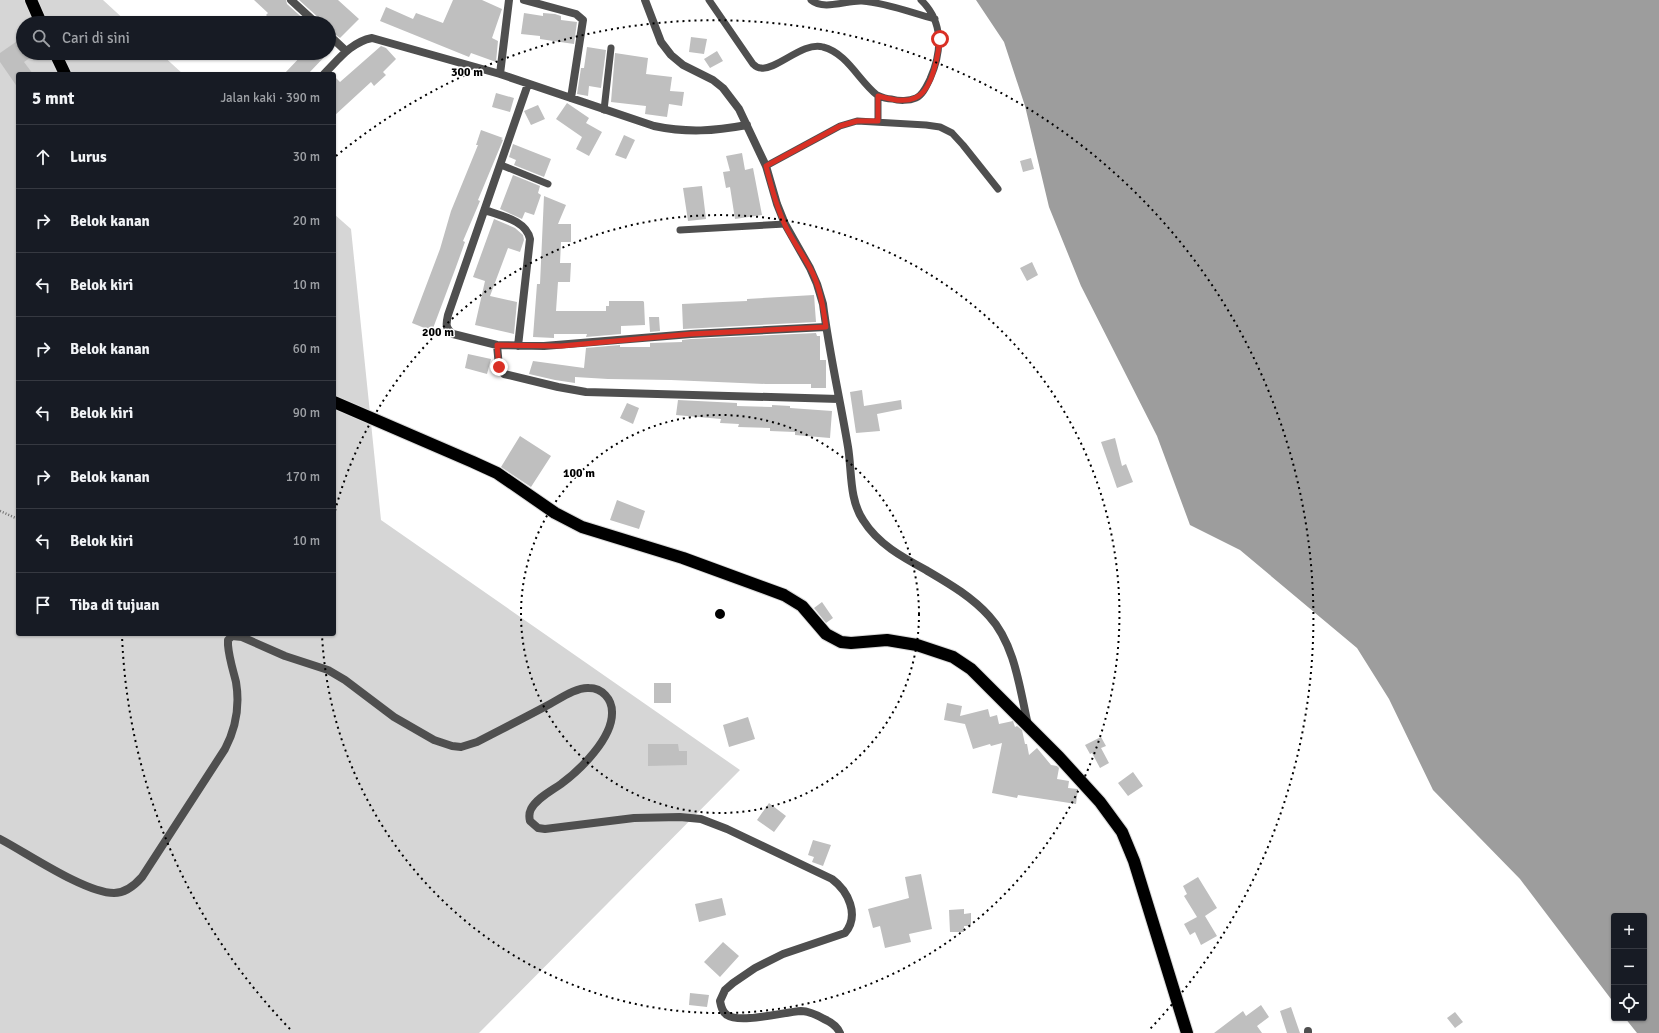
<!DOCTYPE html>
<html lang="id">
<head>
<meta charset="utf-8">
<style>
  body { margin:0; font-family:Signika,sans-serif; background:#20242c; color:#f1f3f6 }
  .controls { position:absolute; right:12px; bottom:12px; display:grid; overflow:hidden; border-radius:4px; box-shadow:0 1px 3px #0004 }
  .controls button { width:36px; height:36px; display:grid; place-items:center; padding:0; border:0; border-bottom:1px solid #363941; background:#171b24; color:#f1f3f6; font:20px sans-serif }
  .stop { position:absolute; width:12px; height:12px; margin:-9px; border:3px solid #d93025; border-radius:50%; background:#fff }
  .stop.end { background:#d93025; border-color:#fff; box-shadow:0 1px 4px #0008 }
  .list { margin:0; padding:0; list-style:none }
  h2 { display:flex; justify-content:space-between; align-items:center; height:52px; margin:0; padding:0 16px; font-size:17px }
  h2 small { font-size:13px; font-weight:400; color:#9ea1a6 }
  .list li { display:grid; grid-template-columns:26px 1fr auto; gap:12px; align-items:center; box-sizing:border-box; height:64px; padding:0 16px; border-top:1px solid #363941 }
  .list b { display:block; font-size:15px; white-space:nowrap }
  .list em { font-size:13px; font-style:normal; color:#9ea1a6 }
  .icon { flex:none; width:22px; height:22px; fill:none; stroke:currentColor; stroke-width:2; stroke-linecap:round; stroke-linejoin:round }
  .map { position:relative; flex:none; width:1659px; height:1033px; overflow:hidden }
  .search { position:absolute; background:#171b24; box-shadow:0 1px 3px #0004; left:16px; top:16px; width:320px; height:44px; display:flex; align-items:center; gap:10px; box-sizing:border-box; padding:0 14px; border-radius:22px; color:#9ea1a6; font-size:15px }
  .panel { position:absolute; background:#171b24; box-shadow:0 1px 3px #0004; left:16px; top:72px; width:320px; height:564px; border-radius:4px }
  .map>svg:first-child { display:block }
  .green { fill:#d6d6d6 }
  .water { fill:#9d9d9d }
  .building { fill:#bfbfbf }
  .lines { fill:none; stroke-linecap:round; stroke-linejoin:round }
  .highway-casing { stroke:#dbdbdb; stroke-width:14 }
  .path { stroke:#717171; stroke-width:2.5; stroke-dasharray:1 2; stroke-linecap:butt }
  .lane { stroke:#4f4f4f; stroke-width:7 }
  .street { stroke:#4f4f4f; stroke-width:8 }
  .highway { stroke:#000; stroke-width:12 }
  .route { stroke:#d93025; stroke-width:5 }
  .ring { fill:none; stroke:#000; stroke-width:2; stroke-dasharray:2 4 }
  .centre { fill:#000; stroke:#fff; stroke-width:2 }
  .ring-label { font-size:12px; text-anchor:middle; font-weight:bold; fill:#000; stroke:#fff; stroke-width:3; stroke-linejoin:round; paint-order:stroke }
</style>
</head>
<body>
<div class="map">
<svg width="1659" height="1033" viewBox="0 0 1659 1033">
  <rect width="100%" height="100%" fill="#fff"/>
  <path class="green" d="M0,0h103l25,23h-105v30h137l23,21h-165v560h316v-420l17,15 30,291 359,250 -261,263h-479z"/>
  <path class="water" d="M976,0h683v1033h-22l-12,-15h19v-102h-30v87l-94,-124 -87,-89 -44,-91 -32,-51 -117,-98 -50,-25 -33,-89 -76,-150 -32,-79 -24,-101 -21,-64z"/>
  <path class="building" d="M254,0h32l1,4 21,19h-34l-8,-8 2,-2z
    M299,0h39l21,19 -19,19 -11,-8v-7h-8l-1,-4z
    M453,0h29l20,9 -10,29 6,3 -2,21 -25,-9 -2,4 -89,-36 6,-14 27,12 3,-6 27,10z
    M524,13l19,3v-3l12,1 6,2v4l16,2 -3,22 -34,-5v-3l-19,-2z
    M23,37v16h14l-13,9 9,12h-15v14l-18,-26v-9z
    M691,37l16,2 -3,15 -15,-2z
    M381,46l5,2 10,11 -13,13 3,3 -12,11 -3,-4 -37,34v-40l6,6z
    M587,47l19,3 -5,38 -12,-2 -1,10 -11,-2 4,-26h3z
    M717,51l6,10 -13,7 -6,-9z
    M304,53h24l-20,21h-24z
    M615,53l33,5 -2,16 26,3 -2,14 14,1 -2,14 -13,-2 -2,13 -22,-3 1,-8 -35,-4z
    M496,93l18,5 -4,14 -18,-5z
    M567,103l22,15 -3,5 16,9 -13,24 -13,-7 6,-12 -26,-18z
    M538,105l7,14 -14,6 -7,-14z
    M481,130l22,8 -2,1 2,1 -25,60 2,1 -17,40 2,1 -9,25 -24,64 -20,-8 28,-74 11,-38 27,-66h-2z
    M624,135l11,5 -9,19 -11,-4z
    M513,144l38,15 -7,18 -30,-12 2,-5 -7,-3z
    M742,153l3,17 8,-2 9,47 -27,4 -5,-32 -4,1 -3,-16 7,-1 -4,-15z
    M1031,158l3,11 -11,3 -3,-11z
    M513,175l27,11 -2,7 3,2 -7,20 -9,-3 -3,7 -22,-10z
    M702,186l4,33 -18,2 -5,-33z
    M544,196l22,9 -8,19h13v18h-10l-1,21h11l-1,19h-12l-2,29h50v-5h3v-5h34l1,1 1,23 -24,1v8l-35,3 1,-3h-33v4l-21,-1 4,-53h3z
    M494,219l21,9 8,7 1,5 -4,12 -12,-4 -18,48 27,6 -3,32 -39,-9 10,-44 -12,-4z
    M1032,262l6,13 -11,6 -7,-13z
    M814,295l2,27 -133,7 -1,-25 41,-2 24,-1v-2z
    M649,317h10l1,14 -10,1z
    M816,333l1,3h3v24h6v28h-15v-4h-45l-95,-4 -63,-1 -33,-2v6l-20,-3 -26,-6 4,-13 51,7 2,-20 34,-3v2h30v-4l32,-1v-2l9,-1z
    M468,354l23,5 -4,15 -22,-6z
    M862,390l2,16 37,-6 1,9 -25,5 3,17 -24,2 -6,-41z
    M678,400l59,3v3l35,1v-2l18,1v2l42,3 -2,27 -35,-3v-3l-25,-1v-3l-32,-1 1,-3 -19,-1 1,-4 -45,-4z
    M627,403l12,5 -6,16 -13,-6z
    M520,436l31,20 -20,31 -30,-20z
    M1115,438l7,28 4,-2 7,18 -16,6 -16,-46z
    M617,500l28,11 -6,18 -29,-9z
    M822,602l11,16 -7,5 -12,-15z
    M654,683h17v20h-17z
    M947,703l15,3 -2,10 28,-7 2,8 7,-2 2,9 14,-3 2,6 2,-1 5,4 3,14h2l2,11 8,-7 14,17 6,1 2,2 -2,11 12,2 -1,7 10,1 -2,15 -58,-9 -1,3 -25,-5 10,-50 -11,3 -1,-2 -17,5 -8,-25 -21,-4z
    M748,717l7,22 -26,8 -6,-22z
    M1101,737l5,9 -5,2 8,15 -9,5 -8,-15 -2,1 -5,-9z
    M648,744h30l1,7h8v14l-39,1z
    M1133,772l10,14 -15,10 -10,-13z
    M769,803l17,13 -12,16 -17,-12z
    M813,840l18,5 -8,21 -11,-4 2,-5 -6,-2z
    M921,874l11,55 -23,5 2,8 -26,6 -5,-22 -7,2 -5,-19 41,-11 -4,-21z
    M1198,877l19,31 -12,8 12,20 -16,9 -6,-13 -5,3 -6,-11 13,-7 -13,-21 3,-2 -4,-8z
    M722,898l4,17 -27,7 -4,-18z
    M964,909v5l7,-1v13h-7v6h-14l-1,-22z
    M723,942l16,14 -19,21 -16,-15z
    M690,993l19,2 -2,12 -18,-2z
    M1261,1005l8,12 -12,9 5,7h-48l29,-22 3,5z
    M1291,1007l9,26h-13l-7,-22z
    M1455,1012l8,10 -8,6 -8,-10z"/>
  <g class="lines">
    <defs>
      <path id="highway" d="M31,0l10,23
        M55,53l10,21
        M334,402l139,60 24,11 58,40 27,14 101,31 101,37 18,11 24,28 15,8 10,1 36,-3 30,5 36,12 18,12 88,88 41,45 22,30 12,29 53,172"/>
    </defs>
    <use href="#highway" class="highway-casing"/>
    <path class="path" d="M0,511l18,8"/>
    <path class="lane" d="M709,0l44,64c2,2 4,4 8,4 15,3 42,-27 62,-21 24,6 36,34 54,48 4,2 10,4 15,4 7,2 17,2 24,-1 7,-3 11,-13 14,-19 12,-27 14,-57 -9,-79
      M811,0c13,11 36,0 51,1 25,2 50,12 73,18
      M604,110l7,-62
      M878,121v-25
      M501,165l47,19
      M766,166l74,-40 17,-5 69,4 14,2 12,6 11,12 35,44
      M680,230l105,-6"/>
    <path class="street" d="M291,0l25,23
      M524,0l52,14 7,6 -12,78
      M645,0l16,42 10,13 12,10 30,15 10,8 16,21 27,57 11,38 8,20 25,44 7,16 6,20c6,48 17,95 25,143 4,24 1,52 15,73 15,24 39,37 63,50 22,13 45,26 63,46 26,28 31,74 39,109
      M329,35l17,16
      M324,74c14,-14 27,-32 48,-36l128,36 154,52c34,7 60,5 93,-1
      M500,74l9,-74
      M528,84l-80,231c-2,9 -3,13 5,19l44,11 47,1 147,-12 135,-7
      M485,210c16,6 41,10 45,29l-12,107
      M497,345l2,22 5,7 54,13 28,5 253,7
      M0,839c27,14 85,54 114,54 12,0 21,-8 28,-16l83,-128c11,-21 15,-43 11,-67 -3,-12 -7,-24 -8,-37v-5l4,-4 10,1 43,19 43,14 17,10 49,37 40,23 18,6 9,1 16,-5c25,-13 49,-25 73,-38 11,-6 27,-17 39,-16 13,0 23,11 23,24 1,26 -32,58 -51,72 -10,7 -24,14 -30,25 -2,4 -2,8 -1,12l8,7 7,1 89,-11 46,-1 21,2 26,10 105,50c16,12 28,36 13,54l-62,21 -28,14 -22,15 -8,7 -5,11c1,5 2,11 7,14 13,9 57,-3 74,-4 8,0 16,4 23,8 7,3 13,7 16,14
      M1308,1031v2"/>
    <use href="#highway" class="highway"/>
  </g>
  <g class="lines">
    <path class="route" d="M499,367l-2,-22 64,1 130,-12 135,-7c-3,-21 -6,-41 -16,-59 -8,-15 -18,-28 -25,-43 -9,-19 -14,-39 -19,-59l74,-40 17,-5h21v-25c12,3 25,7 37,2 18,-7 23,-43 25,-59"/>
  </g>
  <g class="ring">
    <circle cx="720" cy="614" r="199"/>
    <path d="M335 511A399 399 0 1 1 322 635"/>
    <path d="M290 1029A598 598 0 0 1 122 635M336 156A598 598 0 0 1 1150 1029"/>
  </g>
  <circle cx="720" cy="614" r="6" class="centre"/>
  <g class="ring-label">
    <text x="467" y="76">300 m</text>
    <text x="438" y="336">200 m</text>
    <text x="579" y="477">100 m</text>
  </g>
</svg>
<div class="controls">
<button>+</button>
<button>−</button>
<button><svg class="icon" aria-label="locate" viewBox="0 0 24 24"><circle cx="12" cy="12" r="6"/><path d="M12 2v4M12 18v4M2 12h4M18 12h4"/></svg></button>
</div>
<div class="stop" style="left:940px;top:39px"></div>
<div class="stop end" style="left:499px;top:367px"></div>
<div class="search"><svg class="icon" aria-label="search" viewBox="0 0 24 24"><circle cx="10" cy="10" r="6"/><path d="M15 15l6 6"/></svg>Cari di sini</div>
<section class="panel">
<h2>5 mnt<small>Jalan kaki · 390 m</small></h2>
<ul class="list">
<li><svg class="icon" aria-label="ahead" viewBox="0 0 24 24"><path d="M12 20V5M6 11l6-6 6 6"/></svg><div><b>Lurus</b></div><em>30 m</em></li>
<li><svg class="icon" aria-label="right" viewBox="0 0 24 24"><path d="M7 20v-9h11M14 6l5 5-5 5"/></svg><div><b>Belok kanan</b></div><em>20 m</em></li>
<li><svg class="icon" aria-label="left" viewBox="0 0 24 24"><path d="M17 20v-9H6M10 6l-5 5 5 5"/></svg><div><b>Belok kiri</b></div><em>10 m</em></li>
<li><svg class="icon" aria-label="right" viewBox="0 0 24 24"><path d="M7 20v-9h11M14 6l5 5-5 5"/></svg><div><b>Belok kanan</b></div><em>60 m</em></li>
<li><svg class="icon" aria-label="left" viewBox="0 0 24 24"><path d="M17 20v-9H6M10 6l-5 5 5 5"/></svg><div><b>Belok kiri</b></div><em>90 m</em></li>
<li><svg class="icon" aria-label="right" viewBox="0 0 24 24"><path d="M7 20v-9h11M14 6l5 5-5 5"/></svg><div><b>Belok kanan</b></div><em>170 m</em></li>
<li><svg class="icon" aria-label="left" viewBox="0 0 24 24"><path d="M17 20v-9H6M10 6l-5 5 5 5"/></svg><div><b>Belok kiri</b></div><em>10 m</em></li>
<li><svg class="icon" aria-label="arrive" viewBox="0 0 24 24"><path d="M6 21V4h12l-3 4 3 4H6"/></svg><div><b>Tiba di tujuan</b></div></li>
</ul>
</section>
</div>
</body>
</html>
